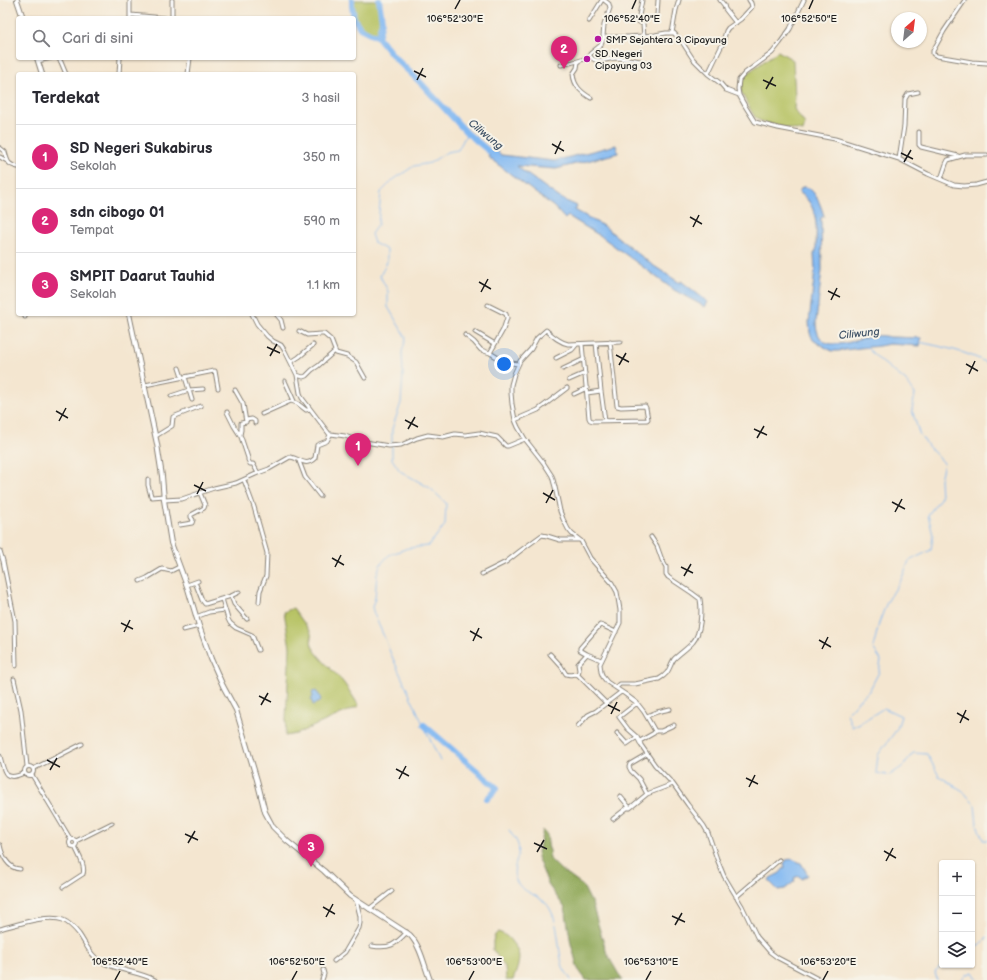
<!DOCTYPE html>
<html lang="id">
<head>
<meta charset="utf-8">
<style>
  body { margin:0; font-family:"Balsamiq Sans",sans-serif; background:#f7f7f7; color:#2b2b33 }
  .controls { position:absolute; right:12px; bottom:12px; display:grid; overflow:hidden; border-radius:4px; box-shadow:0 1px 3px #0004 }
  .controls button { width:36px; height:36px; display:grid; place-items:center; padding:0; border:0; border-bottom:1px solid #e1e1e2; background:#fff; color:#2b2b33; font:20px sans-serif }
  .compass { position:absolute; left:891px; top:12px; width:36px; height:36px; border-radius:50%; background:#fff; box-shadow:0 1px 3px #0004; rotate:28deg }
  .you { position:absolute; left:504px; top:364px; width:14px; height:14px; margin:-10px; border:3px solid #fff; border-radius:50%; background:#1a73e8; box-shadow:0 0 0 6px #1a73e833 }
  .badge { display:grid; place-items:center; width:26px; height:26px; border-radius:50%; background:#db2777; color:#fff; font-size:13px; font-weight:700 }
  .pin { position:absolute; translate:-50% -33px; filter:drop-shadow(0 1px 2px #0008) }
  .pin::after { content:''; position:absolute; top:21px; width:14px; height:12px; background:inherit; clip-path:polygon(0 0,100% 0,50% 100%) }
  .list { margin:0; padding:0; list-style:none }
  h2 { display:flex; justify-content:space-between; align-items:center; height:52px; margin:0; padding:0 16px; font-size:17px }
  h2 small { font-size:13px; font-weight:400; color:#7c7c81 }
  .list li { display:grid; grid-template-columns:26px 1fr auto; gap:12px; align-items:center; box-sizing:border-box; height:64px; padding:0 16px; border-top:1px solid #e1e1e2 }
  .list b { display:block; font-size:15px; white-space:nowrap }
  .list p { margin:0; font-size:13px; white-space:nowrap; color:#7c7c81 }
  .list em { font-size:13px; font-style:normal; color:#7c7c81 }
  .icon { flex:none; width:22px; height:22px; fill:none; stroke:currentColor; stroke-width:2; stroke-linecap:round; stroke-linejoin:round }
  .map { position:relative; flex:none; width:987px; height:980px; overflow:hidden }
  .search { position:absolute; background:#fff; box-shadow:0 1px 3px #0004; left:16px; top:16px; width:340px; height:44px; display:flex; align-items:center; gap:10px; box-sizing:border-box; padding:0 14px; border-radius:4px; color:#7c7c81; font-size:15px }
  .panel { position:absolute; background:#fff; box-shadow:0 1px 3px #0004; left:16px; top:72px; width:340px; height:244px; border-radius:4px }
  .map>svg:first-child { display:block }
  .green { fill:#b7c365; stroke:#6a7040 }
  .forest { fill:#91a95a; stroke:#56623b }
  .water { fill:#83b9f2; stroke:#506a87 }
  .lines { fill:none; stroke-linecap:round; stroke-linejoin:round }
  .stream { stroke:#83b9f2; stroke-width:1 }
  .river { stroke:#83b9f2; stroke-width:6 }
  .minor-casing { stroke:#888176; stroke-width:5 }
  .tertiary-casing { stroke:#888176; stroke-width:6 }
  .minor { stroke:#fff; stroke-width:3 }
  .tertiary { stroke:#fff; stroke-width:4 }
  .ticks { fill:none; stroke:#1c1c1c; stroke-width:1.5 }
  .poi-dot { fill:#b5179e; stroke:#f7f3e8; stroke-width:1.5 }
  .labels { text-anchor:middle; stroke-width:4; stroke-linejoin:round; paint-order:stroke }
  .poi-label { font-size:10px; fill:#1c1c1c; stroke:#f7f3e8; text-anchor:start }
  .water-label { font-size:11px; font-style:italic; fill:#405367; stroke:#f7f3e8 }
  .ticks-label { font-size:10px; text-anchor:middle; fill:#1c1c1c; stroke:#f7f3e8; stroke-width:4; stroke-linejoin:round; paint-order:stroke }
</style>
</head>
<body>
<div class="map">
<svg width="987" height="980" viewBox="0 0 987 980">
  <rect width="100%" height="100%" fill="#f7f3e8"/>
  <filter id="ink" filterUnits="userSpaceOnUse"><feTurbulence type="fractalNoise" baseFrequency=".025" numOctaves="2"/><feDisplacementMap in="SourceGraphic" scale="8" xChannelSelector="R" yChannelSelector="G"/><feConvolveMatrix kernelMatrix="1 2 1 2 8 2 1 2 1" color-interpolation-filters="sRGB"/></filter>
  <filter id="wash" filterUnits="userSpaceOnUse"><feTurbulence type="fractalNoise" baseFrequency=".012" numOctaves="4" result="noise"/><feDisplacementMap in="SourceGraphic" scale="16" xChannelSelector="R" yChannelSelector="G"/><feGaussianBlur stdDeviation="0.9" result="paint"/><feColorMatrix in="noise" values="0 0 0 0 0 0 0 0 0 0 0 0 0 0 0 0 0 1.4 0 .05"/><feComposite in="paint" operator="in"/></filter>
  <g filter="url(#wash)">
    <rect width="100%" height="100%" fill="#f4e6d0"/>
    <path class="green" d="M352,0h27l3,21 -4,16c-5,-2 -15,-5 -18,-9 -6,-6 -8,-19 -8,-28z
      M778,51l15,9 2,37 -1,12 11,15 -2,7c-12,-2 -41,-6 -48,-14 -5,-7 -10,-18 -14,-25 0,-7 1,-12 4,-17z
      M293,608l17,23c3,5 0,9 2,15 7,13 22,25 31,36 6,8 11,16 16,24l-63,28 -11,2 5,-89 -6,-35z
      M498,932c6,2 9,4 13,9 2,3 6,7 7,11 3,8 -2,20 -5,28h-7l-1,-13 -12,-17v-9l2,-6z"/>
    <path class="forest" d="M543,830l4,5 3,24 11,11 22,16 9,18 15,50 15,26h-36l-8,-11 -7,-25 -6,-36 -16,-22 -12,-29z"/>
    <path class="water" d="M616,145l2,8 -62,16 -39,-3 7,6 36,26 17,8 -2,4 30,17 46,37 29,19 1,-2 27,21 -3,5 -31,-17 -72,-53 -34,-21 -3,3 -11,-12 -66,-50 6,-10 7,8 53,6z
      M802,187c2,0 4,0 6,1 8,3 14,21 16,28l-3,2 1,51v1l-6,52c1,37 38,17 59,14 5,-1 10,0 15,1 11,0 21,1 31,1l-1,8 -31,-2 -10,2 -19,2 -22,3h-6l-13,-7 -6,-4 -3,-7 -1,-11 6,-52 -1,-16 2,-3c0,-23 4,-44 -17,-59z
      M316,691l4,5 1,5 -8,4 -2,-6h1l1,-4 -1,-1v-2z
      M792,859l9,4 7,12 -6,4 -3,-3 -5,2 1,3 -10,8 -7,1 -9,-9 1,-3 10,-5 5,-6 -1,-3 2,-4z"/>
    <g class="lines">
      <path class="stream" d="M919,342c23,5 47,9 68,21
        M866,347l16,15 24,19 9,13 -3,16 7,23 9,13 16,17 -4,16 1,18 -13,18 5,20 -2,15 -22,11 -8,19 -14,22 -8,21 -6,25 8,12 -2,12 -10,19 -11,10 -11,12 5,14 8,-4 24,-15 17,8 -4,13 -19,26 -2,18 14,2 12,-8 11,-14 14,1 12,22 24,15 12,14 2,19 6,16h4
        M440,761l-50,-109 -4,-11 -12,-27 -2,-7 3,-9 2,-24 3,-9 9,-10 19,-7 20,-2 17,-21 1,-22 -16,-15 -30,-17 -8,-12v-30l9,-26 2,-28 -1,-23 4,-14 -18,-31v-16l-8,-15 7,-14v-12l-13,-7 -3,-9 7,-10 3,-32 12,-12 21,-14 16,-3 17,-11 11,-2 9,-17
        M509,830c2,4 6,8 8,12 6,12 -6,24 -2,36 4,15 26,16 34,29 11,18 8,40 14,60 2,4 6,9 8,13
        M972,948l9,-3 6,-8
        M937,980l-2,-8 8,-7
        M961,980l5,-5 7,-3 5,8"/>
      <path class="river" d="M352,0v6l2,12 6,10 18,9 17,21 27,26 45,49 29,24
        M378,37l4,-16 -3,-21
        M424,725l73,63 -10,11"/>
    </g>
  </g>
  <g filter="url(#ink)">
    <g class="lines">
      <defs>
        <path id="minor" d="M604,0l5,4 1,4 -6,17 -1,11 1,1h25l26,-2 11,-2h8l8,9 11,17 15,15 12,9 6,7 13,5
          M642,0l-4,21 5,3 1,12
          M720,0l4,5 1,4 11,14
          M804,0l-14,29 -10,14 -8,10 -27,20 -6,7 -1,9 1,6 6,11 10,16 23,6 57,11 64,20 29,15 26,11 10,1 12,-1 11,-3
          M965,0l-21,31 -11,20v3l4,2 35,6 15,1
          M131,15l34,3
          M657,15l1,-15
          M130,18v-18
          M172,18v-18
          M589,21l13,-21
          M672,33l4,-23 3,-10
          M604,37l-3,8 -11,9v2c2,2 2,3 5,4 6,2 14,-1 20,-2 5,0 24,2 29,4
          M58,58l3,4 5,12
          M38,61l13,-3
          M578,62l-1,6 -4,6c1,12 8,18 18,24
          M561,65c10,-3 20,-3 29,-9
          M119,74l1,-16
          M188,74l2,-16
          M708,74l14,-29 4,-14 2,-3 13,-9 11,-12 -1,-4 -2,-3
          M919,132v13l2,2 37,9
          M0,148l5,4c3,10 2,12 13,15
          M0,157l7,4
          M899,159l5,-33 1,-27 3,-5 10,-2
          M941,179l5,-15 2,-4 17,-5h22
          M488,305l18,9 1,4 -4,12 -13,23
          M252,314l5,10 10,12 6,5 8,4 4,6 12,24 3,18 2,5 28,37
          M276,314l5,6 2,8
          M25,317v-3
          M299,331l8,4 14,-1h3l7,6 5,13 11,3 9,6 9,16
          M475,332l20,12
          M465,335l9,7 7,8 9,3 15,9 13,2
          M621,342l-53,2c-9,-2 -15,-8 -22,-14l-9,8 -6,11 -11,12 -6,13 -3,11v8l1,11 3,16 3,7 7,12 18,23 9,14 3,11 5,24 3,8 5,10 4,5 9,7 9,17 22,25 5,9 3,18v13l-20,41 1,8 2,5 4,5 18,12 12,9 7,9 11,19 -1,2 -14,8 1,4 14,20 18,19 15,21 16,21 4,7 9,26 7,17 18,30 15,31 13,15 8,6 42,22
          M596,343l5,48 4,30
          M582,344l7,74 1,2 3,1 54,-1 1,-1 -2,-11 -1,-2 -24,1 -4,-1 -7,-64
          M556,358l16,-8 5,-6
          M291,362l8,-5 14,-12
          M179,368l3,9
          M563,369l21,-10
          M297,375l6,2 3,-1 6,-6 6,-4 17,-15
          M185,377l7,23
          M569,380l16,-7
          M285,381l9,20
          M145,385l69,-14h1l3,17
          M235,390l8,14 3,18 -5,1v7l-1,5
          M587,393l14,-2
          M574,394l13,-6
          M171,396l18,-6 14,-1
          M227,412l7,14 7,11 7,21v2l2,4h3l5,9
          M262,414l29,-13 6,2 9,7 4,-1
          M246,420l6,-1 3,2v2
          M515,420l23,-10 29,-22
          M330,435l1,-1 14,2 14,5 30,5 12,-1 16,-7 11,-3 15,2 12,-3 10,1 14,-2 18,4 9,9h2l17,-7
          M156,436l16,-10 1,-9 28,-11
          M299,461l6,16 15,19
          M148,479v6l3,11 1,1 12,-1
          M244,480l10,27 13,46 -1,23 -6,15 -1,11
          M164,500l18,-1 32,-11 22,-5 22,-10 11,-4 21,-12c10,1 15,11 25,1l2,-13 10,-4 3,-6
          M180,525l12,-2 1,-3 -2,-3v-2l13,-7 1,-3 -5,-12
          M0,551l3,10 12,60 1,45
          M482,574l24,-12 14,-11 22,-16 5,1 13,4h19
          M140,581l7,-3 15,-9 9,2 8,-4
          M195,582l7,18 3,4 26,-8 8,-4
          M187,585l11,-4
          M231,596l3,8 13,15
          M222,599l6,20 2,4 6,5 16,7 6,15
          M196,617l13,-5 16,-2
          M183,630l16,-4
          M550,654l11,12 5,8c4,2 9,-1 12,1l28,28
          M601,660l-14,-6 -7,-4v-2l20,-23 3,1 13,6
          M578,675l1,-5 -1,-6 9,-10
          M14,679l7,31 6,56
          M616,688l4,-4h15l24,-5c12,-7 9,-11 15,-20 6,-6 14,-11 19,-17 8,-9 9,-31 7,-43l-8,-6 -24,-16 -2,-3v-7l-4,-7 -5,-14 -6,-9
          M637,703l-18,14 9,12 9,8 3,6
          M647,716l10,-4 13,-3
          M578,726l10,-11 8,-4 25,-19
          M655,731h6l13,-6
          M617,733l10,11 10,-7
          M647,754l-17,10 -1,3 2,4 8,8 8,15
          M0,756c4,17 5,26 24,17
          M24.5 771a4.5 4.5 0 1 1 9 0a4.5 4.5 0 1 1-9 0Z
          M33,769l49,-25
          M32,775l39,65
          M620,796l10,12
          M613,819l14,-11h3l17,-14 26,-10
          M69.5 843a3.5 3.5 0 1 1 7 0a3.5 3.5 0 1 1-7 0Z
          M76,841l36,-18
          M0,845c2,10 8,24 20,24
          M63,887l20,-13c3,-8 -5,-20 -8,-27
          M736,897l43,-37
          M369,909l23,-18
          M0,929c16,-4 48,-15 63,-9 7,3 12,9 16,14 7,10 11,21 21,27 17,10 38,10 55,19
          M372,946c18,3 23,-1 35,-14
          M334,961l11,-9 14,-24 1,-5v-7l-4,-16
          M322,980l2,-6 -1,-4"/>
        <path id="tertiary" d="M17,0l6,18
          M37,58l5,16
          M129,314l28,130 5,32 2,24 7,43 17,46 11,37 12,33 12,27 13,24 21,70 8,32 8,15 14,14 37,30 26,25 60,39c11,12 14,30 20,45"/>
      </defs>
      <use href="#minor" class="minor-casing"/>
      <use href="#tertiary" class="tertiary-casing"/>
      <use href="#minor" class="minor"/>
      <use href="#tertiary" class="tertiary"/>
    </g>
  </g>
  <path class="ticks" d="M455,9l5,-9M632,9l4,-9M809,9l4,-9M414,71l12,6M417,80l6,-12M763,80l13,6M766,89l7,-12M552,144l12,7M901,153l12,6M555,154l6,-13M904,162l7,-12M690,217l12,7M693,227l6,-12M479,282l12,7M828,291l12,6M481,292l7,-13M831,300l6,-12M267,347l13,6M616,355l13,7M270,356l7,-12M966,364l12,7M619,365l7,-12M969,374l6,-13M56,411l12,7M405,420l13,7M59,421l7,-13M408,429l7,-12M754,429l13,6M757,438l7,-12M194,485l12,6M543,493l12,7M197,494l6,-12M892,502l13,7M546,503l7,-13M895,512l7,-13M332,558l12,7M335,567l6,-12M681,567l12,6M684,576l7,-12M121,623l12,6M470,631l12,7M124,632l6,-12M819,640l12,7M473,641l6,-13M822,649l6,-12M259,696l12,6M261,705l7,-12M608,705l12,6M957,713l12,7M611,714l6,-12M960,723l6,-13M47,760l13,7M396,769l13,7M50,770l7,-12M746,778l12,6M399,779l7,-13M749,787l6,-12M185,834l13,6M188,843l7,-12M534,843l13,6M884,851l12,7M537,852l7,-12M886,861l7,-13M323,907l12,7M672,916l13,6M326,917l7,-13M675,925l7,-12M115,980l5,-9M292,980l5,-9M469,980l5,-9M646,980l5,-9M823,980l5,-9"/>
  <g class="poi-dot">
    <circle cx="598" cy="39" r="4"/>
    <circle cx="587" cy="59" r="4"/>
  </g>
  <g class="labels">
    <g class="poi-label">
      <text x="606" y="43">SMP Sejahtera 3 Cipayung</text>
      <text x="595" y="57">SD Negeri<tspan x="595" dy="12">Cipayung 03</tspan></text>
    </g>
    <g class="water-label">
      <text transform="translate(486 134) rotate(40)" y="4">Ciliwung</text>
      <text transform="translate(859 333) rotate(-6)" y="4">Ciliwung</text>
    </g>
  </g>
  <g class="ticks-label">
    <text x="455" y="22">106°52'30"E</text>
    <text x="632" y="22">106°52'40"E</text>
    <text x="809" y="22">106°52'50"E</text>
    <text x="120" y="965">106°52'40"E</text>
    <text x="297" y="965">106°52'50"E</text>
    <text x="474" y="965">106°53'00"E</text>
    <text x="651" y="965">106°53'10"E</text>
    <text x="828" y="965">106°53'20"E</text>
  </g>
</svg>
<div class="controls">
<button>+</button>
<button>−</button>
<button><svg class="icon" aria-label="layers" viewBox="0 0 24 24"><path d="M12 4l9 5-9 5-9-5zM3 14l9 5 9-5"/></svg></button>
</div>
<svg class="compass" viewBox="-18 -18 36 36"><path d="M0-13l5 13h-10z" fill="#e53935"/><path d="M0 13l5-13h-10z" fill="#7c7c81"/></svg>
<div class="you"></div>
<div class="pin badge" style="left:358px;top:466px">1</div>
<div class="pin badge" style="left:564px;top:69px">2</div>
<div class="pin badge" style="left:311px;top:867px">3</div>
<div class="search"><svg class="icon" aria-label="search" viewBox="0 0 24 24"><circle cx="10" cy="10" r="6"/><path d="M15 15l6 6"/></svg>Cari di sini</div>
<section class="panel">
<h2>Terdekat<small>3 hasil</small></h2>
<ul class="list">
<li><span class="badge">1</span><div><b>SD Negeri Sukabirus</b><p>Sekolah</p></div><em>350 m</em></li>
<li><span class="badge">2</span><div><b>sdn cibogo 01</b><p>Tempat</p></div><em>590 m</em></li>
<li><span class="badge">3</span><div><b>SMPIT Daarut Tauhid</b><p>Sekolah</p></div><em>1.1 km</em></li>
</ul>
</section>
</div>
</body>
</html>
